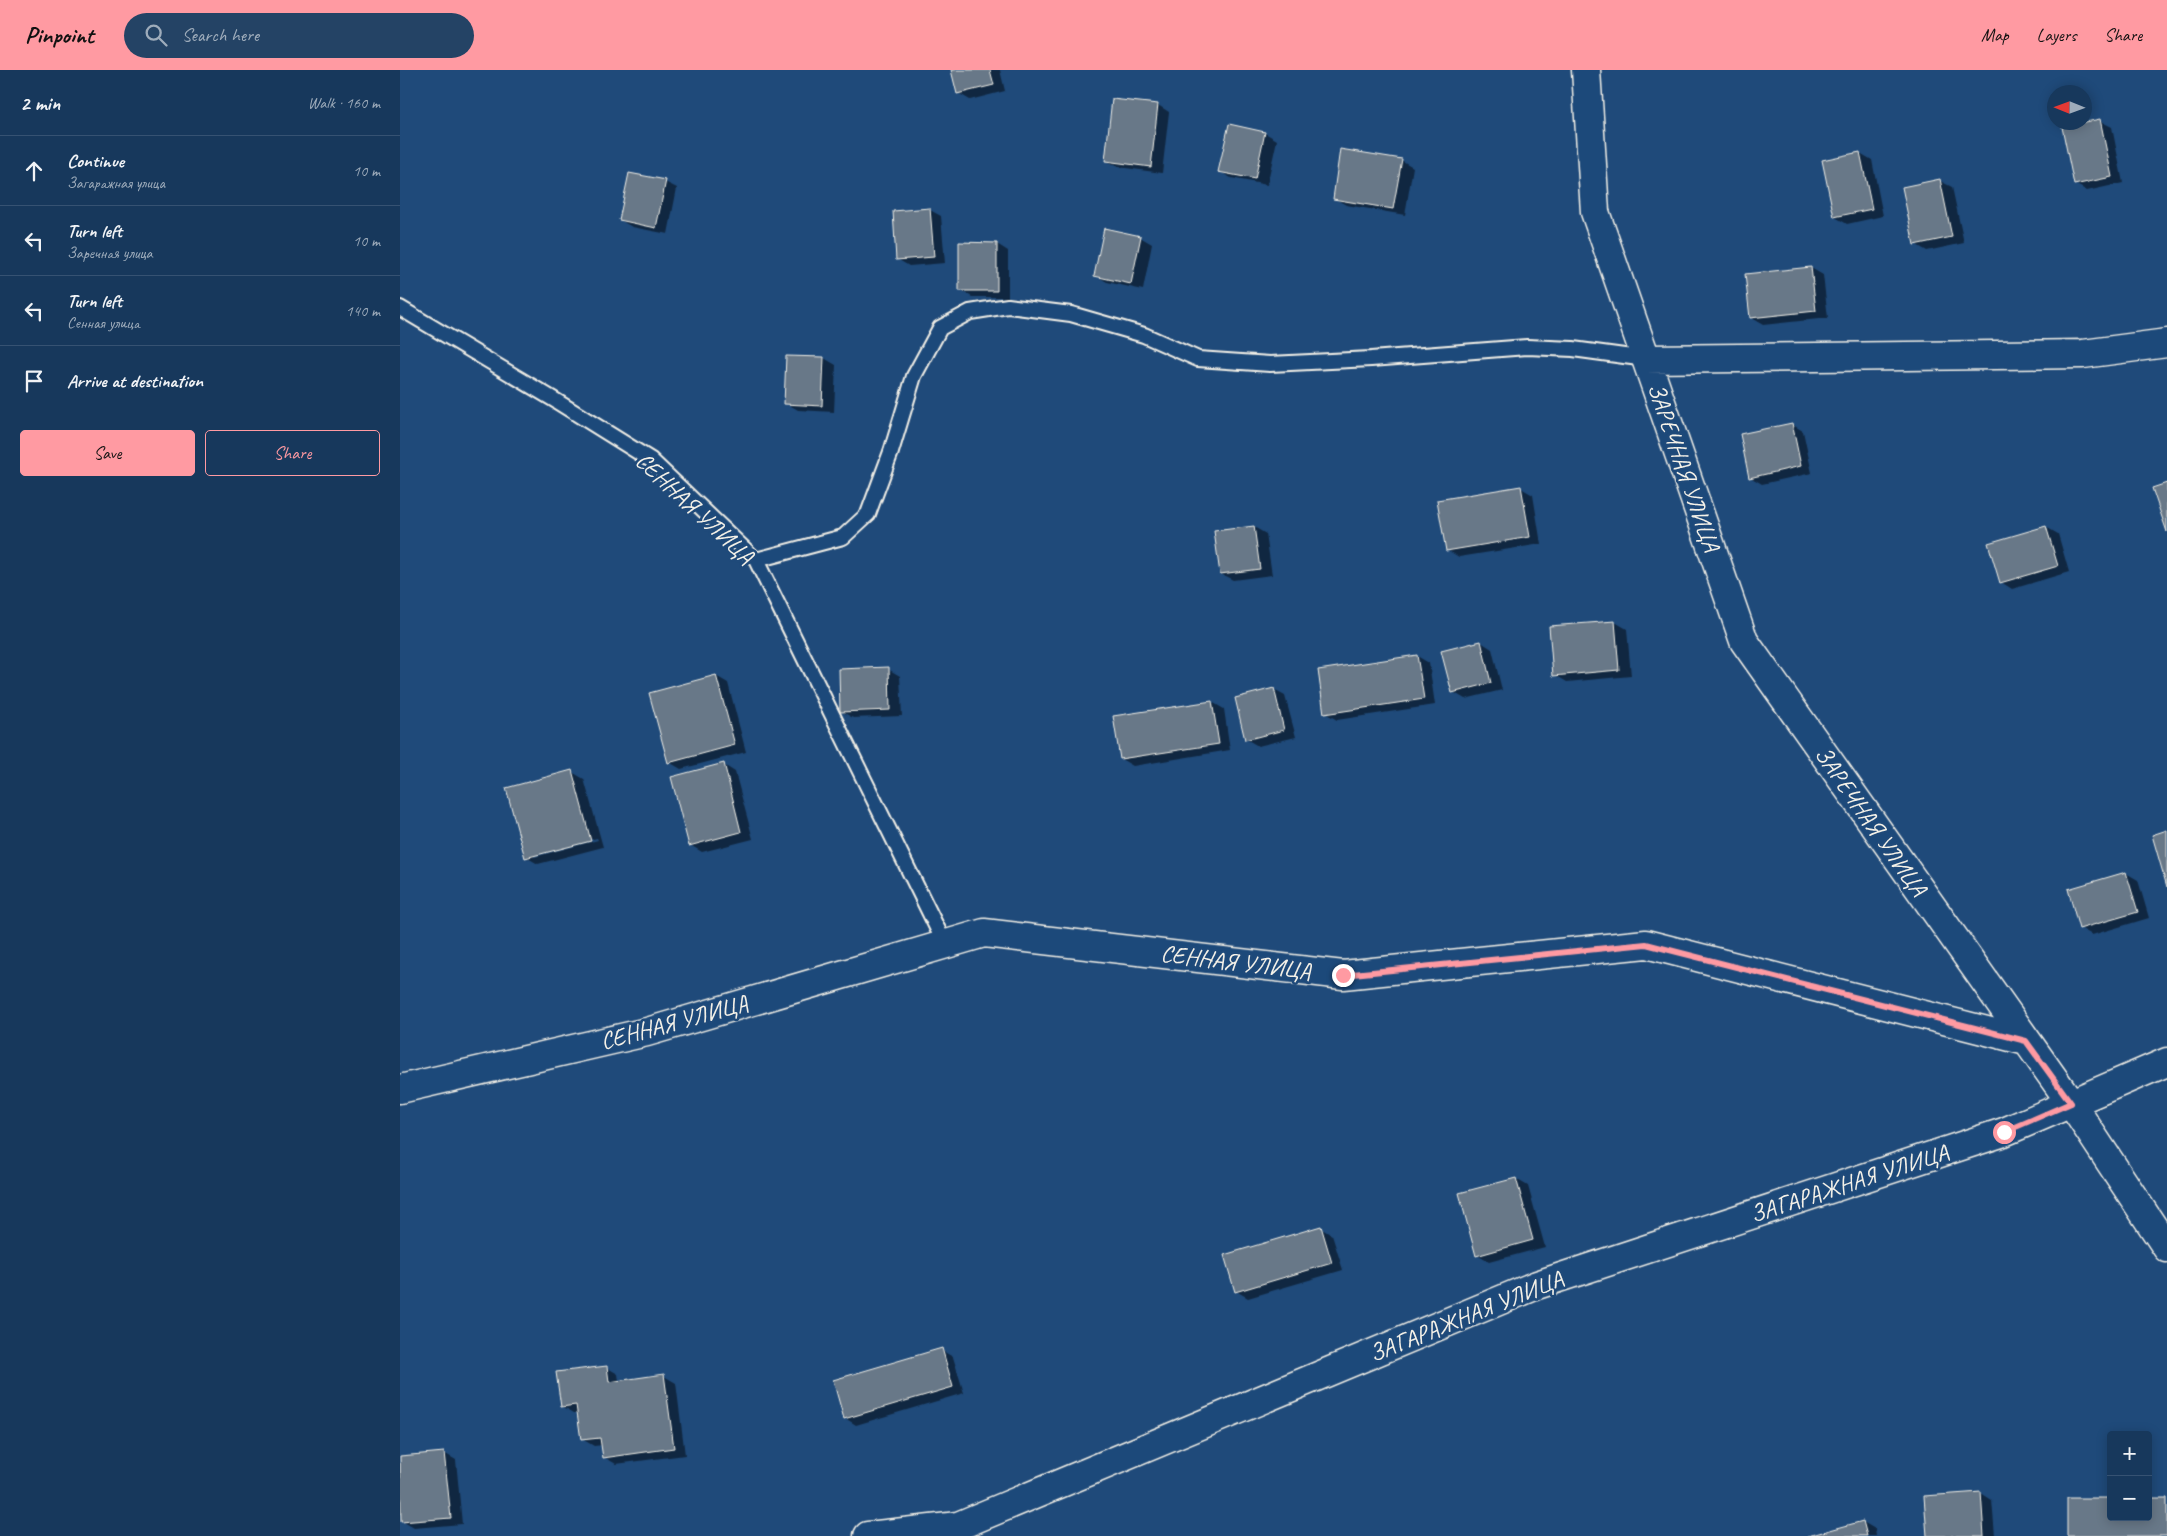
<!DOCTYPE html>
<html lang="en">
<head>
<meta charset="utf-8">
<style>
  body { margin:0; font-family:Caveat,sans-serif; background:#244365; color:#f1f3f6 }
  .controls { position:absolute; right:15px; bottom:15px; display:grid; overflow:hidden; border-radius:5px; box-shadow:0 2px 12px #0003 }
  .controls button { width:45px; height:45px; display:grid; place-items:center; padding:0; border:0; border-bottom:1px solid #365272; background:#17385c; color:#f1f3f6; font:25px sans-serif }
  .compass { position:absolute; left:1647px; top:15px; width:45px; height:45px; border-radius:50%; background:#17385c; box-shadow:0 2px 12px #0003; rotate:271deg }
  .stop { position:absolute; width:15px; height:15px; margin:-11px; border:4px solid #ff9aa2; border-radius:50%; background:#fff }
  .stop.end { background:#ff9aa2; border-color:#fff; box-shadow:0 1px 5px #0008 }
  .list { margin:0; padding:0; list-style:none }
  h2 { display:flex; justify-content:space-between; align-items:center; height:65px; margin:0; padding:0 20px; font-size:21px }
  h2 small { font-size:16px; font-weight:400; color:#9eacbb }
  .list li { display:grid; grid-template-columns:32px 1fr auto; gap:15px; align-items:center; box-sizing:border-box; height:70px; padding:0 20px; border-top:1px solid #365272 }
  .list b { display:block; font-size:19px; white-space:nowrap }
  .list p { margin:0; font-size:16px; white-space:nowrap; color:#9eacbb }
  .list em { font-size:16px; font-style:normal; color:#9eacbb }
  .actions { display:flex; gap:10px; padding:15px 20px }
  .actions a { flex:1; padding:11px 0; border:1px solid #ff9aa2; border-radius:5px; text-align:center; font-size:18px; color:#ff9aa2 }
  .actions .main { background:#ff9aa2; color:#111 }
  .icon { flex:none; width:28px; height:28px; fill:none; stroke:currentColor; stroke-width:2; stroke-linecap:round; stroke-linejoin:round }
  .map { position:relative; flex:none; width:1767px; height:1466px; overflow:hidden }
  header { display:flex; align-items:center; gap:30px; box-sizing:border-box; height:70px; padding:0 25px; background:#ff9aa2; color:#111 }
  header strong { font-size:24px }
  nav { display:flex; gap:28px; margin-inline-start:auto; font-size:18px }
  .search { width:350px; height:45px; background:#244365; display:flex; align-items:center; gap:12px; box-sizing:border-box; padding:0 18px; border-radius:28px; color:#9eacbb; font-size:19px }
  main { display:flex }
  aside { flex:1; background:#17385c }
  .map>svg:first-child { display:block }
  .shadow { fill:#0007; fill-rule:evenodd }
  .building { fill:#687888; stroke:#f4f1e8 }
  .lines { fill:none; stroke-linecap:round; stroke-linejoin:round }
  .service-casing { stroke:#f4f1e8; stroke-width:18 }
  .minor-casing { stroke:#f4f1e8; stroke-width:31 }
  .service { stroke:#1f4a7a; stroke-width:14 }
  .minor { stroke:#1f4a7a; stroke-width:28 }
  .route { stroke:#ff9aa2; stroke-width:6 }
  .labels { text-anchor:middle; stroke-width:5; stroke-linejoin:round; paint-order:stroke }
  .street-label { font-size:24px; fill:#f4f1e8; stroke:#1f4a7a }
</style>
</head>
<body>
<header>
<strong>Pinpoint</strong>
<div class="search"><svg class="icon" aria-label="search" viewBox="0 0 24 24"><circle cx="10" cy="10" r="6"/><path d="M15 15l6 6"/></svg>Search here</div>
<nav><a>Map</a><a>Layers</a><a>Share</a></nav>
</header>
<main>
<aside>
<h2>2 min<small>Walk · 160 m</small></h2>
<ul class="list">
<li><svg class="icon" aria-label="ahead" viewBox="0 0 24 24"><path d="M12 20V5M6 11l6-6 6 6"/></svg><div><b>Continue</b><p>Загаражная улица</p></div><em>10 m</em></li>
<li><svg class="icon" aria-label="left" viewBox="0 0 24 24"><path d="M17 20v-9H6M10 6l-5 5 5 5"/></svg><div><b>Turn left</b><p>Заречная улица</p></div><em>10 m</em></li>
<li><svg class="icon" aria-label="left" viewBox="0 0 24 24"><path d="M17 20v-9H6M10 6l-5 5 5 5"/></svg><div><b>Turn left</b><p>Сенная улица</p></div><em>140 m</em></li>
<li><svg class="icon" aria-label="arrive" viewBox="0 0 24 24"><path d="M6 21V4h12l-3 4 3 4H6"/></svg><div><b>Arrive at destination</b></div></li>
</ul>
<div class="actions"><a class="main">Save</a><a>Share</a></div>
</aside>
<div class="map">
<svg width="1767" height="1466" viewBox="0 0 1767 1466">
  <rect width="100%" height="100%" fill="#1f4a7a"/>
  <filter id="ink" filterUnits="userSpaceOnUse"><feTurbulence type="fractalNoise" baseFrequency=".02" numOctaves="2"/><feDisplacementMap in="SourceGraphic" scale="10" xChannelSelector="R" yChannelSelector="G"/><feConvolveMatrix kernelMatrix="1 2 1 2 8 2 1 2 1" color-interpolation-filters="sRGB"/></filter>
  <g filter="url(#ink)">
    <path class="shadow" d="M553,0h47l5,21 -35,9 -12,-7z
      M758,35l11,7 -7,61 -44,-6 -12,-6z
      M1700,51l12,6 11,56 -36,8 -12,-7z
      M865,63l12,7 -10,45 -36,-7 -12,-7z
      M1460,83l12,7 11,56 -36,8 -12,-7z
      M1001,90l12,7 -8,48 -59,-10 -12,-7z
      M1540,111l12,6 12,56 -37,8 -12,-7z
      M265,112l12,6 -9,46 -36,-7 -12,-7z
      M530,140l11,6 4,47 -36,3 -12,-7z
      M740,167l12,7 -9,46 -36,-8 -12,-7z
      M597,174l11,7v46h-36l-12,-7z
      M1411,198l12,7 5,43 -65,7 -12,-7 -5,-43z
      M424,288l12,7 -2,47 -36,-2 -12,-7z
      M1391,354l12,7 9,42 -50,11 -12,-7z
      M1121,418l12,7 8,49 -82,13 -12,-7z
      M854,457l12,7 6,41 -39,5 -12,-6z
      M1646,457l12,7 11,38 -57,17 -11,-7z
      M1215,552l12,7 4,47 -64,6 -12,-7z
      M1081,572l11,7 10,41 -37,9 -12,-7z
      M1017,586l12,7 6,42 -98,15 -12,-7z
      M488,599l12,7 2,40 -49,2 -12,-7z
      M316,606l12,7 18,69 -65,17 -12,-7z
      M874,620l11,6 11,41 -38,9 -12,-7z
      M812,632l12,7 6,41 -97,16 -12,-7z
      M324,695l11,7 18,67 -51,13 -12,-7z
      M172,702l12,7 19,68 -65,17 -12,-7zM197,768l1,2 -64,17v-2z
      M1726,803l12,7 11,38 -57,17 -12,-7z
      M1116,1109l12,7 17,61 -56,15 -12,-7z
      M920,1158l12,7 11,35 -95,28 -12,-7z
      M541,1280l12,7 11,36 -108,32 -11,-7z
      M206,1297l12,7 1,7 45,-5 12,7 9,72 -69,9 -12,-7 -1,-12 -9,1 -12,-7 -4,-26h-4l-12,-7z
      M44,1383l12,7 6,64 -48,4 -12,-7 -2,-64z
      M1581,1423l11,7 3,36h-67z
      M1463,1452l12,7 1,7h-64z"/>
    <path class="building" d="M551,0h39l4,15 -37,9z
      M712,29l46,5 -7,63 -46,-6z
      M1700,49l12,58 -38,8 -12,-58z
      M829,54l36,8 -10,47 -37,-7z
      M940,79l62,10 -9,50 -60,-10z
      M1460,82l12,57 -38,8 -12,-57z
      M229,103l37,7 -10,48 -37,-8z
      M1540,109l12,58 -38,8 -12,-58z
      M530,138l4,49 -38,3 -3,-49z
      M704,158l37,8 -10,48 -37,-8z
      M559,172l38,1v48h-38z
      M1411,197l5,44 -66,7 -5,-44z
      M386,286l38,1 -2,49 -38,-2z
      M1392,353l9,43 -52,12 -9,-44z
      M1767,413v49l-15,-44z
      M1121,416l9,51 -84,14 -9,-51z
      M854,456l6,43 -40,5 -6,-43z
      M1646,456l12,40 -58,17 -12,-40z
      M1215,551l4,49 -66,6 -4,-50z
      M1081,571l10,42 -39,10 -11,-42z
      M1017,585l7,44 -100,15 -6,-44z
      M489,597l1,43 -50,2 -1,-43z
      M316,605l19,70 -67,18 -19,-70z
      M874,618l10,42 -39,10 -10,-42z
      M812,631l7,43 -99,15 -7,-43z
      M324,693l17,69 -52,14 -18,-69z
      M172,700l19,71 -66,17 -19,-70z
      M1767,760v57l-15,-52z
      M1726,802l12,40 -59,17 -11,-40z
      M1116,1108l17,62 -57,16 -17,-63z
      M921,1156l11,37 -97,29 -11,-37z
      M542,1278l11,39 -109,32 -11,-39z
      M207,1296l2,16 55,-8 10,74 -71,10 -3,-20 -19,2 -5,-35 -15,2 -5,-35z
      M44,1382l7,66 -50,4 -1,-66z
      M1581,1422l3,44h-57l-3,-40z
      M1667,1428h44v19h37v-19h19v38h-100z
      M1463,1451l4,15h-59z"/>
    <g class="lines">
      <defs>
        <path id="service" d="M0,238l153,91 98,61 105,100 189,384
          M356,490l87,-23 25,-23 23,-62 23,-76 26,-48 30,-16 38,-6 63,8 73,21 54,24 72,5 101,-5 156,-12 46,2 73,10"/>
        <path id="minor" d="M1186,0l9,142 149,429 327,462 96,145
          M1246,289l437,-5 84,-11
          M0,1019l247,-57 337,-99 359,42 303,-31 380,97
          M468,1466l90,-10 579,-241 467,-153 163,-70"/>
      </defs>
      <use href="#service" class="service-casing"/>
      <use href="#minor" class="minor-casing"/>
      <use href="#service" class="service"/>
      <use href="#minor" class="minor"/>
    </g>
  </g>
  <g class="lines" filter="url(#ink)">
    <path class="route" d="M943,905l303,-31 380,97 45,62 -67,29"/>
  </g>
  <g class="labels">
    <g class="street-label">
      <text transform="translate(1284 397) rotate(71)" y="8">ЗАРЕЧНАЯ УЛИЦА</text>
      <text transform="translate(295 438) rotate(43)" y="8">СЕННАЯ УЛИЦА</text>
      <text transform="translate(1471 751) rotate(55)" y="8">ЗАРЕЧНАЯ УЛИЦА</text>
      <text transform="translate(836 892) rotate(7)" y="8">СЕННАЯ УЛИЦА</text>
      <text transform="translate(274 952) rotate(-15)" y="8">СЕННАЯ УЛИЦА</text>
      <text transform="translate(1449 1113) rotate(-18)" y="8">ЗАГАРАЖНАЯ УЛИЦА</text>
      <text transform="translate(1066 1246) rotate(-22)" y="8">ЗАГАРАЖНАЯ УЛИЦА</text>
    </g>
  </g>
</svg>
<div class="controls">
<button>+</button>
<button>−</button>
</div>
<svg class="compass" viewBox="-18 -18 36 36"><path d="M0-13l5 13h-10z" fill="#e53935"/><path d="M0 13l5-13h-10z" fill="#9eacbb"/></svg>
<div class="stop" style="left:1604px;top:1062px"></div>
<div class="stop end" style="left:943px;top:905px"></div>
</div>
</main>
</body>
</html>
